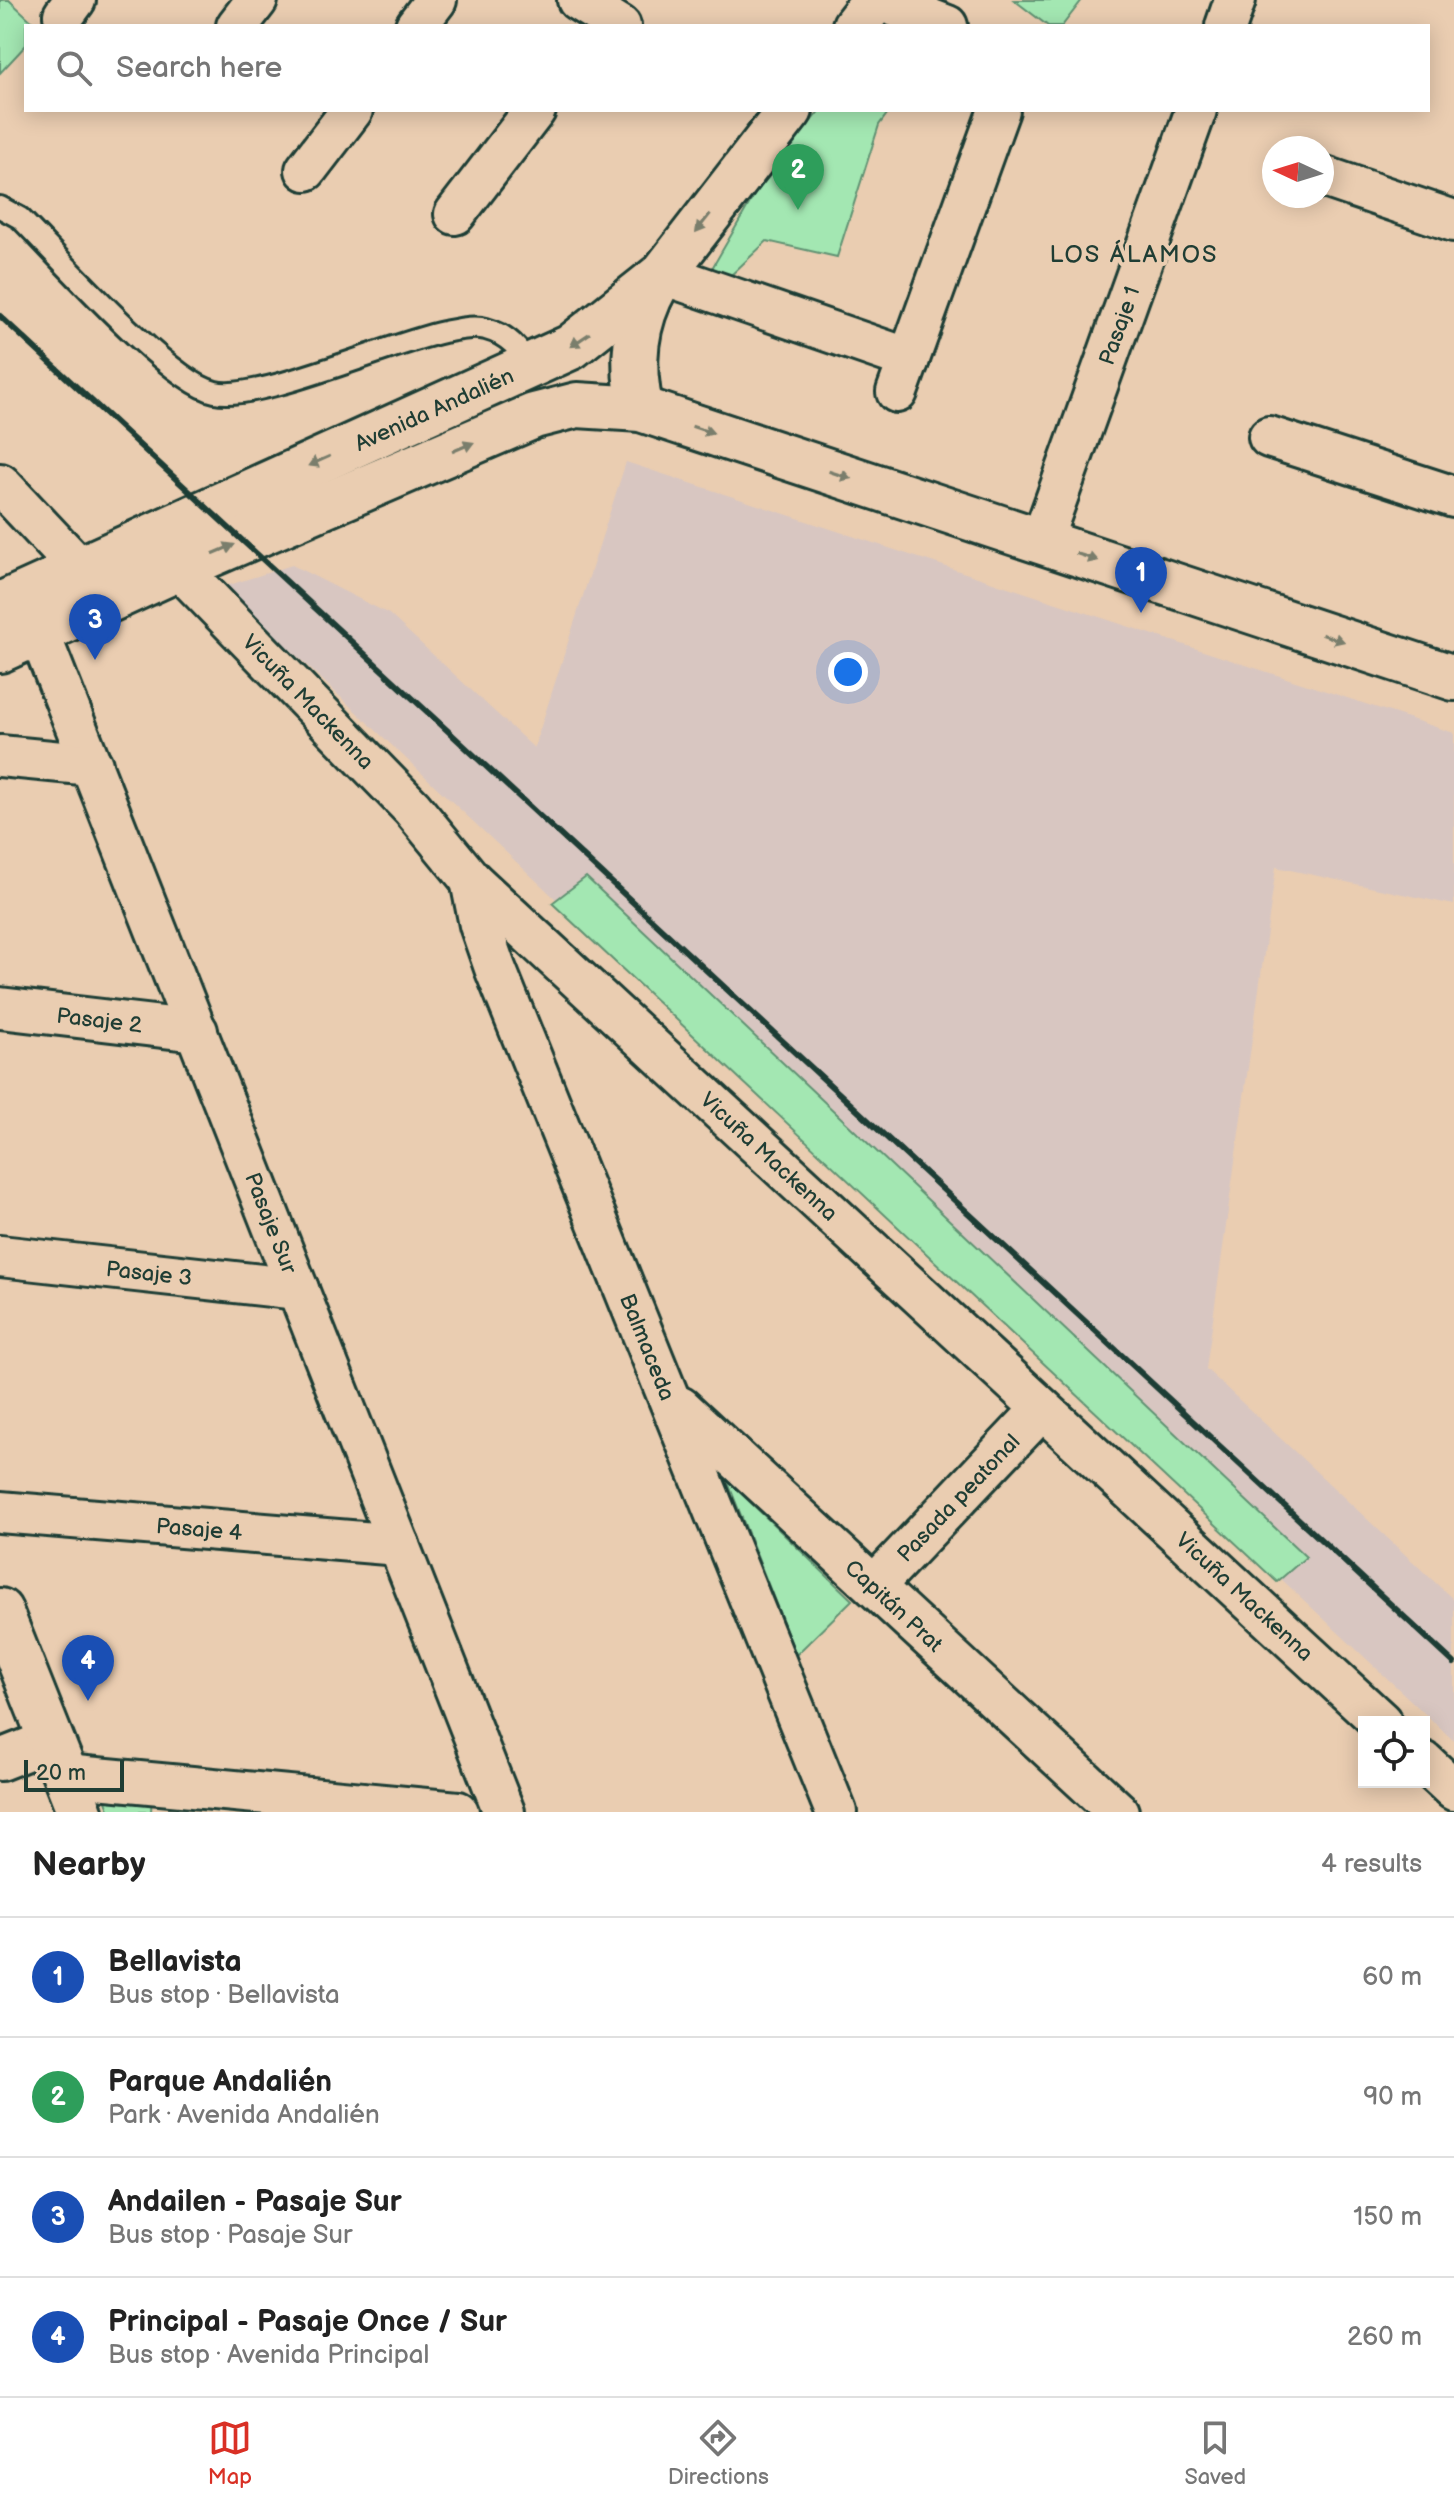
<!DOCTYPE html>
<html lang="en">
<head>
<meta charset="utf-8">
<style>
  body { margin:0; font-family:"Balsamiq Sans",sans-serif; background:#f6f6f6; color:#222 }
  .controls { position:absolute; right:24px; bottom:24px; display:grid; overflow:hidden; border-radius:0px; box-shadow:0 4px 20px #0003 }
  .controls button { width:72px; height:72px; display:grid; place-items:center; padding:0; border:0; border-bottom:2px solid #e0e0e0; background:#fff; color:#222; font:40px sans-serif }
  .compass { position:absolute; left:1262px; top:136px; width:72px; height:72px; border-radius:50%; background:#fff; box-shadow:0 4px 20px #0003; rotate:274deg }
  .scale { position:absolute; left:24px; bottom:20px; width:100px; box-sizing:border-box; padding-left:8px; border:4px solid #1f3d34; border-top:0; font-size:22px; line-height:28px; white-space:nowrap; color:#1f3d34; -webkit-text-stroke:6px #eacdb1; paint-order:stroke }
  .you { position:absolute; left:848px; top:672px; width:28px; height:28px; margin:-20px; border:6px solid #fff; border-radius:50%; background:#1a73e8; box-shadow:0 0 0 12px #1a73e833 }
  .badge { display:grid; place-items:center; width:52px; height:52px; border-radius:50%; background:#d93025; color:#fff; font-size:26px; font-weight:700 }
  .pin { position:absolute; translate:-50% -66px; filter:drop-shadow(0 2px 4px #0008) }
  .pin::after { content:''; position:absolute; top:42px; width:28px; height:24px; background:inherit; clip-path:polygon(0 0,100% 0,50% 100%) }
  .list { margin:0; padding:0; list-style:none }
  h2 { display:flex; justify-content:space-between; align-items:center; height:104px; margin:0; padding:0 32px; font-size:34px }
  h2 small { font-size:26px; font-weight:400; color:#767676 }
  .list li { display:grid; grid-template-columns:52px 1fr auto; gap:24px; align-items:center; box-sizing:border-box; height:120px; padding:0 32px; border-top:2px solid #e0e0e0 }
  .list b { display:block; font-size:30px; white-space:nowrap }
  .list p { margin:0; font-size:26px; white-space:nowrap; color:#767676 }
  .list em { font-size:26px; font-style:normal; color:#767676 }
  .icon { flex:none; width:44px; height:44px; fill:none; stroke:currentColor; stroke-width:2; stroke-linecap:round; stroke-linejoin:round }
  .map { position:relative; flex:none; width:1454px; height:1812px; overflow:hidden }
  .search { position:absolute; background:#fff; box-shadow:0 4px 20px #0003; left:24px; right:24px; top:24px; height:88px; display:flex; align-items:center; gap:20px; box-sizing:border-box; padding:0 28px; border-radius:0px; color:#767676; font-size:30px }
  .sheet { height:584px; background:#fff }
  nav { display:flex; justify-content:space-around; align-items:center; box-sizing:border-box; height:112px; border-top:2px solid #e0e0e0; background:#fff; font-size:22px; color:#767676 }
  nav a { display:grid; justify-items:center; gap:4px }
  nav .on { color:#d93025 }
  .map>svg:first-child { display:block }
  .built { fill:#d8c6c1 }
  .green { fill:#a3e7b2; stroke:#619273; stroke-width:2 }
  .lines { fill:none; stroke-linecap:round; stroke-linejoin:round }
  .lane-casing { stroke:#1f3d34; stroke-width:26 }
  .street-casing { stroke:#1f3d34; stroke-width:46 }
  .secondary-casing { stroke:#1f3d34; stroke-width:50 }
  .lane { stroke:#eacdb1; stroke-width:20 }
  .street { stroke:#eacdb1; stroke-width:40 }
  .secondary { stroke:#eacdb1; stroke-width:44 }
  .rail { stroke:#1f3d34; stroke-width:6 }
  .oneway { fill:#7a7e6c }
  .labels { text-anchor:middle; stroke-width:8; stroke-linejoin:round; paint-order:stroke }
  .street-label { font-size:22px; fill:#1f3d34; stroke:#eacdb1 }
  .neighbourhood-label { font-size:24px; letter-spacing:2px; fill:#1f3d34; stroke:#eacdb1 }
</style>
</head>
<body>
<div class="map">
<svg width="1454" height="1812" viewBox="0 0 1454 1812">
  <rect width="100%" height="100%" fill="#eacdb1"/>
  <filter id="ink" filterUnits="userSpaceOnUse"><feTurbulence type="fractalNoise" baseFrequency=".0125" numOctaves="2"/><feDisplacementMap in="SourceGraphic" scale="16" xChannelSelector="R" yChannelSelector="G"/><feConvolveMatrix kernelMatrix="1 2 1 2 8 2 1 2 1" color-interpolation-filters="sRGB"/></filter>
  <g filter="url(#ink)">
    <path class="built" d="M626,462l828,271v172l-178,-38 -70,502 248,231v141l-1231,-1154 69,-22 97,49 145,134z"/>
    <path class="green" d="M0,0h9l28,26h-11v19l-26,28z
      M1014,0h68l-20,26h-14z
      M820,110h70l-11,15 -42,132 -70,-16 -39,37 -17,-8 52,-90z
      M586,877l720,680 -29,25 -725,-679z
      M727,1480l125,120 -56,55z
      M101,1788l51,5 -1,19h-41z"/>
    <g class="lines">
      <defs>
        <path id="lane" d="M0,207l20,11c38,38 149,164 195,174 44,10 175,-49 229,-60 12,-2 29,-7 42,-3 22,6 34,19 43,39"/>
        <g id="street">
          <path d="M578,0l42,26"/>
          <path d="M880,0l67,26"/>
          <path d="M64,15l11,-15"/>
          <path d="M237,26l20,-26"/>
          <path d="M416,26l20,-26"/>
          <path d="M1226,26l9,-26"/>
          <path d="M306,170l46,-60"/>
          <path d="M1322,176l132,45"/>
          <path d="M455,214l80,-104"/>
          <path d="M663,274l246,85"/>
          <path d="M897,392l102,-282"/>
          <path d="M1269,437l185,60"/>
          <path d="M0,484l80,85"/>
          <path id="s1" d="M1041,542l155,-432"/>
          <path id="s2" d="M179,568l233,240 59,72 910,842"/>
          <path id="s3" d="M39,633l465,1179"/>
          <path d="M0,756l92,9"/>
          <path id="s4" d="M471,880l9,45 15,43 341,844"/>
          <path id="s5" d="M0,1008l197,23"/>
          <path id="s6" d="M0,1256l298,33"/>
          <path id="s7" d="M680,1407l438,405"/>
          <path id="s8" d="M0,1512l399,33"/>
          <path id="s9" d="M874,1586l168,-177"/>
          <path d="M0,1760l51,-20"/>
          <path d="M1424,1762l30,28"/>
          <path d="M65,1775l393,37"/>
        </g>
        <g id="secondary">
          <path d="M855,26l20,-26"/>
          <path d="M641,409c-11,-44 -7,-86 16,-126"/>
          <path id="s10" d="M0,605l571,-258 92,-73 127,-164"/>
          <path d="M0,650l179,-82 355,-152 43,-11 64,4 813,269"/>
          <path d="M0,1611l80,201"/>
        </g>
      </defs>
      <use href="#lane" class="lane-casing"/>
      <use href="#street" class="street-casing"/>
      <use href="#secondary" class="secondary-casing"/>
      <use href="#lane" class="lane"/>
      <use href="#street" class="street"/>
      <use href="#secondary" class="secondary"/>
      <path class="rail" d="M0,316l1454,1347"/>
    </g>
    <defs><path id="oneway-solid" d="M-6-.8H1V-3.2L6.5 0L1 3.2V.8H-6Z" transform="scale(2)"/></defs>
    <g class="oneway">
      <use href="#oneway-solid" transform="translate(703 223) rotate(128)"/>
      <use href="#oneway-solid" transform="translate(580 340) rotate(146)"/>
      <use href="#oneway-solid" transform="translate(703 430) rotate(18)"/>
      <use href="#oneway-solid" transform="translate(463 447) rotate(-23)"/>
      <use href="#oneway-solid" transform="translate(319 461) rotate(156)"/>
      <use href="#oneway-solid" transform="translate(840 475) rotate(18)"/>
      <use href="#oneway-solid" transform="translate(224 549) rotate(-23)"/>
      <use href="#oneway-solid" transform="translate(1087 557) rotate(18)"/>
      <use href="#oneway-solid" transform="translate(1333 638) rotate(18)"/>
    </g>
  </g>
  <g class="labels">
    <g class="street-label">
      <text dy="8" stroke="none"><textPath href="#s1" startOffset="230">Pasaje 1</textPath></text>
      <text dy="8" stroke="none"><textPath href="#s10" startOffset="476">Avenida Andalién</textPath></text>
      <text dy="8" stroke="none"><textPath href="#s2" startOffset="186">Vicuña Mackenna</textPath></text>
      <text dy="8" stroke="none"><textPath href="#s5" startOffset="100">Pasaje 2</textPath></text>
      <text dy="8" stroke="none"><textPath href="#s2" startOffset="834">Vicuña Mackenna</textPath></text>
      <text dy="8" stroke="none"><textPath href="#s3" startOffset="634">Pasaje Sur</textPath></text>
      <text dy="8" stroke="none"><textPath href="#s6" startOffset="150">Pasaje 3</textPath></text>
      <text dy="8" stroke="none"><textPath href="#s4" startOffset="500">Balmaceda</textPath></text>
      <text dy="8" stroke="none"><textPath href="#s9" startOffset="122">Pasada peatonal</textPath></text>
      <text dy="8" stroke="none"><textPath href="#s8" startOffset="200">Pasaje 4</textPath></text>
      <text dy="8" stroke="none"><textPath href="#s2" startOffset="1482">Vicuña Mackenna</textPath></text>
      <text dy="8" stroke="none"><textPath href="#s7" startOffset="292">Capitán Prat</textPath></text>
    </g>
    <g class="neighbourhood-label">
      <text x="1134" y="262">LOS ÁLAMOS</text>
    </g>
  </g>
</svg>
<div class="controls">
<button><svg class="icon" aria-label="locate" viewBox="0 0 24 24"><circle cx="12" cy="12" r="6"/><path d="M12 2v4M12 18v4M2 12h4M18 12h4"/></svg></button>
</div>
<svg class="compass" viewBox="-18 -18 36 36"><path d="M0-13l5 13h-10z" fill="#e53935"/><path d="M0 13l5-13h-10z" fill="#767676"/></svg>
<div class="scale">20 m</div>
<div class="you"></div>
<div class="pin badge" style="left:1141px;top:613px;background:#1a4fb4">1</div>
<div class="pin badge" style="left:798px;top:210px;background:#2e9e5b">2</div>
<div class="pin badge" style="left:95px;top:660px;background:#1a4fb4">3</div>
<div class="pin badge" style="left:88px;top:1701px;background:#1a4fb4">4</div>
<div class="search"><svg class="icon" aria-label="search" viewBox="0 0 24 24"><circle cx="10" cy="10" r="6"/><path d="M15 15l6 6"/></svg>Search here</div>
</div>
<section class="sheet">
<h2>Nearby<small>4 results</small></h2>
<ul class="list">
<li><span class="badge" style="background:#1a4fb4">1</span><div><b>Bellavista</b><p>Bus stop · Bellavista</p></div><em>60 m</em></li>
<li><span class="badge" style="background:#2e9e5b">2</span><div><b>Parque Andalién</b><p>Park · Avenida Andalién</p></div><em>90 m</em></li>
<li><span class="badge" style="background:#1a4fb4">3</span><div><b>Andailen - Pasaje Sur</b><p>Bus stop · Pasaje Sur</p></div><em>150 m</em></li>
<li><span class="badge" style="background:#1a4fb4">4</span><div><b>Principal - Pasaje Once / Sur</b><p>Bus stop · Avenida Principal</p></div><em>260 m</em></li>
</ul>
</section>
<nav>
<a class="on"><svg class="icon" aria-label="map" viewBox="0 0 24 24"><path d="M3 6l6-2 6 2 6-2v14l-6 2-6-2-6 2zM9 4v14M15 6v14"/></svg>Map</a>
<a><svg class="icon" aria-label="directions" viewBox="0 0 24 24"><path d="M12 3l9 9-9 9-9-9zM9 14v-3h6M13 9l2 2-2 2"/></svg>Directions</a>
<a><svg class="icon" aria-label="saved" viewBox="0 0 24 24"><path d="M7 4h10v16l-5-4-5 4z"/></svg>Saved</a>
</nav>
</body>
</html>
